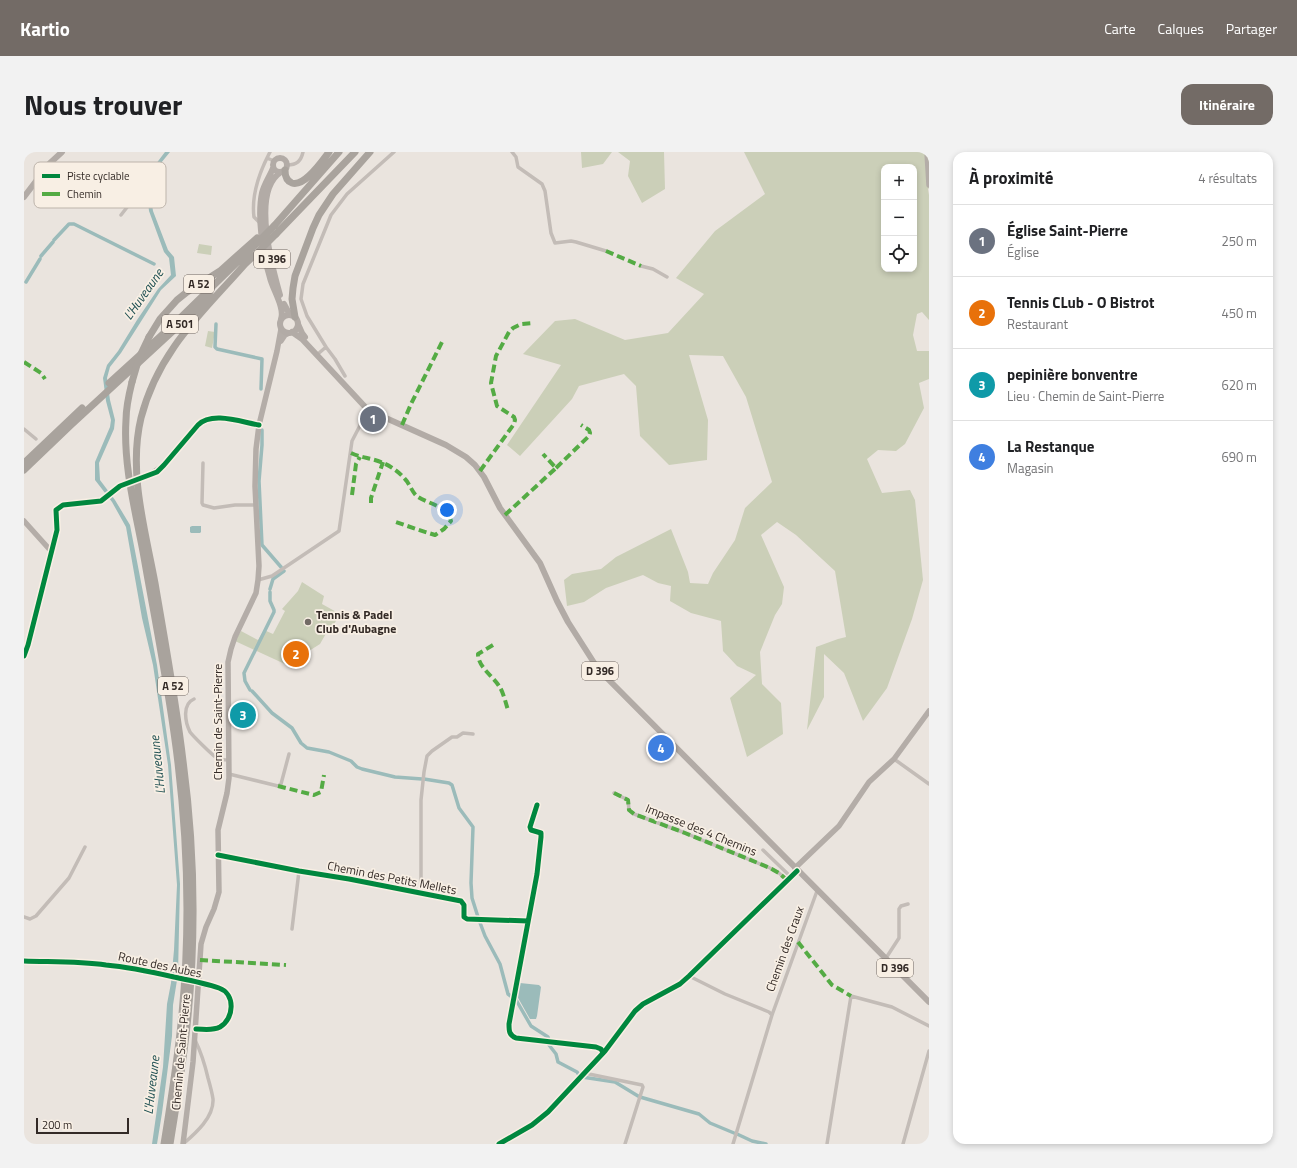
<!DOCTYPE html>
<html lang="fr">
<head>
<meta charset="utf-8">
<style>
  body { margin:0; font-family:"Titillium Web",sans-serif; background:#f2f2f2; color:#202124 }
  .controls { position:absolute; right:12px; top:12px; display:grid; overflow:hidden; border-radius:8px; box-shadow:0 2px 6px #0003 }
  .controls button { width:36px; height:36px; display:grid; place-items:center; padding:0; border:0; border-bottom:1px solid #e0e0e0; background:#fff; color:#202124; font:20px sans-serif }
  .scale { position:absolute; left:12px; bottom:10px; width:93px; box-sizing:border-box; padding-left:4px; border:2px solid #332a26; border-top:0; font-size:11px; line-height:14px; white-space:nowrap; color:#332a26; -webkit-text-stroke:3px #f8efe4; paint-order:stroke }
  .you { position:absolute; left:423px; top:358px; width:14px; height:14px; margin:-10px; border:3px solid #fff; border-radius:50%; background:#1a73e8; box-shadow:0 0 0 6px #1a73e833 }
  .badge { display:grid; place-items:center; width:26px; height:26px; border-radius:50%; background:#736b66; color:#fff; font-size:13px; font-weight:700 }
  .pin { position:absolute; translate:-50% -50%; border:2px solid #fff; box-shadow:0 1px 4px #0006 }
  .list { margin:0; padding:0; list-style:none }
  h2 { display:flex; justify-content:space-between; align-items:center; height:52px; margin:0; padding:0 16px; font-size:17px }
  h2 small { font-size:13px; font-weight:400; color:#757577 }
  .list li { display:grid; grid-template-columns:26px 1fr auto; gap:12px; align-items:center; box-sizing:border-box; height:72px; padding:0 16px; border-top:1px solid #e0e0e0 }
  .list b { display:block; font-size:15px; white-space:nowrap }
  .list p { margin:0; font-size:13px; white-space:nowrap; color:#757577 }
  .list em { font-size:13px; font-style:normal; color:#757577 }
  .icon { flex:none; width:22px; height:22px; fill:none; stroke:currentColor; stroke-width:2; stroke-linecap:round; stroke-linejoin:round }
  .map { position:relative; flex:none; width:905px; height:992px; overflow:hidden; border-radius:12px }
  header { display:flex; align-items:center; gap:24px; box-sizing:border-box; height:56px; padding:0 20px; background:#736b66; color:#fff }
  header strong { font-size:19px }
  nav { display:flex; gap:22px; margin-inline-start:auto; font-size:14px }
  .intro { display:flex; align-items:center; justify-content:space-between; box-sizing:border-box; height:96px; padding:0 24px }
  h1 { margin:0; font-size:28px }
  .button { padding:10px 18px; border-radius:12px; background:#736b66; color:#fff; font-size:14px; font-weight:700 }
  main { display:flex; gap:24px; padding:0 24px }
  aside { flex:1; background:#fff; border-radius:12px; box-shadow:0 2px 6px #0003 }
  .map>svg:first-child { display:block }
  .green { fill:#cbcfb8; fill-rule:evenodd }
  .water { fill:#9bbbba }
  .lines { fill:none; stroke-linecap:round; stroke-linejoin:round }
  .canal { stroke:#9bbbba; stroke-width:3.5 }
  .street { stroke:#c3bcb7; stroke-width:3.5 }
  .secondary { stroke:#b4ada8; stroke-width:5.5 }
  .primary { stroke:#b2aba6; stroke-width:6 }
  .highway { stroke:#a9a39d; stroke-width:7 }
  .secondary-bridge { stroke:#b4ada8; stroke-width:5.5 }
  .highway-bridge { stroke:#a9a39d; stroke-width:7 }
  .quiet { stroke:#54ab44; stroke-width:4; stroke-dasharray:8 4; stroke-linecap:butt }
  .cycleway-casing { stroke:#f8efe4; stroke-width:8 }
  .cycleway { stroke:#00873e; stroke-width:5 }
  .poi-dot { fill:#736b66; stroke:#f8efe4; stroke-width:1.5 }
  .labels { text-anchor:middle; stroke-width:3.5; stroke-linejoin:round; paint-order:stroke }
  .shield { fill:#f8efe4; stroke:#6e655f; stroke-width:1 }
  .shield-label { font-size:11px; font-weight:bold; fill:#332a26 }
  .poi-label { font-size:12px; font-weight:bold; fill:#332a26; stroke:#f8efe4; text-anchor:start }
  .street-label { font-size:12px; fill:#332a26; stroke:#f8efe4 }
  .water-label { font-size:13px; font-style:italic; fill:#1e4f52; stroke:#f8efe4 }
  .key { fill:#f8efe4; stroke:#bdb4ab; stroke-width:1 }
  .key-label { font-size:11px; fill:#332a26 }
</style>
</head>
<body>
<header>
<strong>Kartio</strong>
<nav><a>Carte</a><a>Calques</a><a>Partager</a></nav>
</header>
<div class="intro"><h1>Nous trouver</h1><a class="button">Itinéraire</a></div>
<main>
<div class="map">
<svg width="905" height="992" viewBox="0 0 905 992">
  <rect width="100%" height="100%" fill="#eae4de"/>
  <path class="green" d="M557,0h31l-9,12 -21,4z
    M594,0h46l1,37 -23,14 -14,-27 2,-15z
    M720,0h185v36l-1,1 1,6v125l-7,-8 -5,2 -4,21 4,16h12v28l-10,4 5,25 -19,36 -9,7 -18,-1 -11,9 15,34 28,-3 5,10 8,80 -11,39 -25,69 -24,33 -19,-48 -20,-19v43l-17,33 9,-83 22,-8 8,-2 -11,-66 -39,-36 -19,-13 -16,13 23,52 -2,17 -7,11 -15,37 2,32 19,19 2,31 -36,23 -17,-59 26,-23 -19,-9 -14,-15 -2,-30 -30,-8 -21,-12 1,-15 -13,-3 -15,-8 -37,13 -22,14 -17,4 -3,-26 8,-6 29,-5 15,-12 55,-28 17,43 2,11 18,1 5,-11 22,-33 10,-32 27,-26 -26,-85 -23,-41 -34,-1 19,65 -1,40 -38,5 -29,-29 -4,-50 -12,-12 -45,12 -7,13 -52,57 -13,-11 54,-80 -38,-11 32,-33 20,-2 50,21 43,-7 36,-39 -28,-16 39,-47 50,-37zM860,15h30v102h-30z
    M175,92l13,2 -1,9 -14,-2z
    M184,179l7,1 -3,16 -7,-2z
    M278,430l22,14 -2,8 18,10 -10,17 -2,-1 -8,14 -33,21 -52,-24 6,-10 17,9 6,-10 9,4 12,-23 -3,-2 16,-18z"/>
  <path class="water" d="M141,0h5l-18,22 -3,11 4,26 15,39 6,7 2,19 -15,14 -40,63 -11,14 -3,11 3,22 5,20 -1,9 -15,34 1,17 15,20 15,25 27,140 14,100 9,119 -2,90 -5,31 -1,31 -10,77 -5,31h-5l11,-77 4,-63 4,-21 3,-33 3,-65 -9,-120 -15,-100 -11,-47 -16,-91 -14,-25 -17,-22v-18l15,-35 1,-7 -5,-19 -3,-23 4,-13 11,-14 19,-31 21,-31 13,-14 -2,-17 -5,-6 -15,-41 -3,-26 3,-12z
    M168,374h9v6l-1,1h-9l-1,-1v-5z
    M496,831l19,2 2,2 -4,29 -1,3h-6l-13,-23 -1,-3z"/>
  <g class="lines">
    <path class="canal" d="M30,88l15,-16h5l80,40
      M17,104l12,-14
      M2,130l14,-23
      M192,172l-1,23 2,2 45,10 -1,30
      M238,278v15l-3,36 3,64 19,22
      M246,437l3,-10 11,-8
      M226,538l-5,-9 -1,-8 30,-61v-2l-4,-9v-9
      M228,539l20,22 20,15 9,15 6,5 22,4 22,9 6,6 5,2 33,8 27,2
      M400,627l25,4 3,2 7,23 14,19 -2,56 1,15 6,19
      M455,768l6,16 15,28 8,30 4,3
      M491,846l16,28 17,11 1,3
      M525,890v3l7,9 2,8 19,10 2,3
      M558,925l33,5 23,14
      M616,945l59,17 11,9 24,10
      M713,982l15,7 14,3"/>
    <path class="street" d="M488,0l4,5 2,10 24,17 3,7 6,42 4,10 16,-2 5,1 30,9
      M243,6l7,3
      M26,11l56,28 21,8 1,7 -7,9
      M263,13c10,0 14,-4 16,-13
      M236,71l-6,-6c-3,-23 6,-46 16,-65
      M617,114l12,3 14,8
      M302,195l9,12 10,17
      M295,201l7,-6 -19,-31 -6,-17 2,-15 28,-69 16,-21 47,-42
      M0,277l12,10
      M179,311l-1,40 1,2 11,3 21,-3h21
      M234,428l14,-4 67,-45 13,-90 16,-31
      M170,547c-12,5 -9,23 -4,33 3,4 23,24 27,26 4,2 8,2 12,2
      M870,607l35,25
      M205,622l49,12 3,-2 8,-30
      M590,641l14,7 1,10 5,4 51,19 85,35 9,5 8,7
      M513,653l-7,22 1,3 10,3v4l-4,37 -28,150c0,7 0,11 7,14l80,9 5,2 2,4
      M739,698l28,27
      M194,703l81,16 50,8 112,22 3,4v12l3,2 61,2
      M397,741v-93l3,-28 3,-16 5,-5 20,-14h5l6,-4 10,1
      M0,765l6,2 6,-3 33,-38 16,-31
      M268,777l7,-58
      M862,806l13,-20v-29l2,-3 7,-2
      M665,824l36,18 44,18 3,3
      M560,921l58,12 1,2 -18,57
      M159,992c13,-11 31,-27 30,-45 -1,-7 -3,-14 -5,-21 -3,-13 -7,-26 -13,-38
      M709,992l39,-129 45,-124
      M803,992l24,-148 41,11 37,19
      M879,992l26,-93"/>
    <path class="secondary" d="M903,0l2,33
      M257,189l4,-6 4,-2
      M117,326c25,-8 40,-34 57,-53 14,-14 43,-3 61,0
      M0,369l27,30
      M0,504l4,-11 29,-115 -1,-20c7,-10 28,-6 39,-8 13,-2 20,-14 32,-19
      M771,716l44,-42 30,-44 25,-23 35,-48
      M0,809l81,3 56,10
      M172,877c7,0 15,2 22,-1 15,-7 18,-31 3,-39 -4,-3 -11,-3 -15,-4
      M159,992l10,-82 8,-118 5,-17 8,-18 5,-17 -1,-62 9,-37 2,-15 -1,-116 3,-13 4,-12 21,-44 2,-13 1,-14 -4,-80 1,-37 3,-24 18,-74 4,-22
      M475,992l33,-19 16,-13 57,-61 30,-40 8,-7 37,-20 9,-8 108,-105"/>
    <path class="primary" d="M249 13a7 7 0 1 1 14 0a7 7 0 1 1-14 0Z
      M249,16c-3,8 -9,16 -11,25 -5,24 1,62 8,85 3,12 15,30 11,41
      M0,45l25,-33 13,-12
      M256,143c-8,-28 -29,-104 1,-123
      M260,152l6,11
      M256 172a9 9 0 1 1 18 0a9 9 0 1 1-18 0Z
      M274,172l4,9 3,4
      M268,180l10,7 66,71 78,35 20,12 9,8 9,12 16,31 40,55 17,38 11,21 30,47 331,333"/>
    <path class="highway" d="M261,18c0,6 1,11 7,13 13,4 30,-22 37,-31
      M250,74l65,-74
      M252,82l79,-82
      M219,114l16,-15
      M271,165l-3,-18 1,-11 2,-12 18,-48 6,-13 14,-21 37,-42
      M125,185l11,-18 17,-19 10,-8 33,-21 37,-33
      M108,230c-3,12 -6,25 -6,38 -3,46 10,93 18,137 12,69 26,137 34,206 10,83 12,168 4,251 -4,44 -11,87 -18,130
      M85,231l66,-60 82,-80
      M0,311l58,-55
      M0,318l47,-45 140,-129
      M146,992c7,-43 14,-85 18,-128 8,-83 6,-173 -5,-255 -7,-60 -18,-119 -28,-178 -10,-54 -27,-111 -14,-165 17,-67 61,-105 105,-155"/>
    <path class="secondary-bridge" d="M103,331l14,-5
      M137,822l45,11"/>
    <path class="highway-bridge" d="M233,91l17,-17
      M235,99l17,-17
      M108,230l7,-24 10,-21"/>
    <path class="quiet" d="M582,99l35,15
      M0,210l17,11 4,6
      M378,273l9,-21 32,-64
      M327,301c10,5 22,5 32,10 8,3 17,10 22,16 5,5 7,14 13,18 11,7 29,9 33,24l-7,8 -9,6 -19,-6 -20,-7
      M532,316l33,-32 1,-3 -1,-3 -8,-5
      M456,319l34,-47 1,-4 -1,-3 -17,-11 -6,-23 5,-27 13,-24 4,-4 8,-4 12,-1
      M328,343l4,-31 4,-7
      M347,351v-5l12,-36
      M481,363l51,-47 -13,-14
      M469,493l-15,9c0,13 15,22 21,32 4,5 7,18 9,24
      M254,634l36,9 7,-3 3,-17
      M590,641l14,7 1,10 5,4 51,19 85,35 9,5 8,7
      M774,790l34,43 19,11
      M176,808l86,5"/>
    <defs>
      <path id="cycleway" d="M0,504l4,-11 29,-115 -1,-20 7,-5 38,-4 19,-15 37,-14 7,-7 34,-40c14,-14 43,-3 61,0
        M513,653l-7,22 1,3 10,3v4l-4,37 -28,150c0,7 0,11 7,14l80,9 5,2 2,4
        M194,703l81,16 50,8 112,22 3,4v12l3,2 61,2
        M0,809c27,1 55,0 82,4 23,2 46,7 68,12 15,3 31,6 45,11 17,6 15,31 1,39 -8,4 -16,2 -24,2
        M475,992l33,-19 16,-13 57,-61 30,-40 8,-7 37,-20 9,-8 108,-105"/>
    </defs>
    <use href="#cycleway" class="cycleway-casing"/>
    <use href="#cycleway" class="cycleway"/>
  </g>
  <circle class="poi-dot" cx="284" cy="470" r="4"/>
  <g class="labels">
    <g class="shield">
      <rect x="230" y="98" width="36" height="18" rx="3"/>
      <rect x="160" y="123" width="30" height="18" rx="3"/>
      <rect x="138" y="163" width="36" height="18" rx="3"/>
      <rect x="558" y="510" width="36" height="18" rx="3"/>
      <rect x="134" y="525" width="30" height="18" rx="3"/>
      <rect x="853" y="807" width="36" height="18" rx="3"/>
    </g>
    <g class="shield-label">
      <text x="248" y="111">D 396</text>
      <text x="175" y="136">A 52</text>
      <text x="156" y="176">A 501</text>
      <text x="576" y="523">D 396</text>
      <text x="149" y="538">A 52</text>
      <text x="871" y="820">D 396</text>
    </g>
    <g class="poi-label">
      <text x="292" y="467">Tennis &amp; Padel<tspan x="292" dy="14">Club d'Aubagne</tspan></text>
    </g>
    <g class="street-label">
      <text transform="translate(194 570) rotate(-90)" y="4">Chemin de Saint-Pierre</text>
      <text transform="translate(677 678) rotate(22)" y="4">Impasse des 4 Chemins</text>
      <text transform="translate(368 726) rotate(11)" y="4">Chemin des Petits Mellets</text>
      <text transform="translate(761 797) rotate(-70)" y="4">Chemin des Craux</text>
      <text transform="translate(136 813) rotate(12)" y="4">Route des Aubes</text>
      <text transform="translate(157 900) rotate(-85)" y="4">Chemin de Saint-Pierre</text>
    </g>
    <g class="water-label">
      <text transform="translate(119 142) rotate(-55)" y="5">L'Huveaune</text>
      <text transform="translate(133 613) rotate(-96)" y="5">L'Huveaune</text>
      <text transform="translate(127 933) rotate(-83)" y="5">L'Huveaune</text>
    </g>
  </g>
  <rect x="10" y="10" width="132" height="46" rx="6" class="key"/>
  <rect x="18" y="22" width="18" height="4" fill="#00873e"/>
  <rect x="18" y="40" width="18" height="4" fill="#54ab44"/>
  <g class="key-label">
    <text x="43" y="28">Piste cyclable</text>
    <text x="43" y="46">Chemin</text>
  </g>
</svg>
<div class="controls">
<button>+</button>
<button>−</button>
<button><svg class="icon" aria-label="locate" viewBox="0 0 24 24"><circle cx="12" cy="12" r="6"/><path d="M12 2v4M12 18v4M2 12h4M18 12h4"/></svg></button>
</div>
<div class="scale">200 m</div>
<div class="you"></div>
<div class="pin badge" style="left:349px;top:267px;background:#6b7280">1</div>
<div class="pin badge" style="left:272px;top:502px;background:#e8710a">2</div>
<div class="pin badge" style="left:219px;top:563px;background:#0f9aa8">3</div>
<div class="pin badge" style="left:637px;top:596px;background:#3f7fe0">4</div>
</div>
<aside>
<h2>À proximité<small>4 résultats</small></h2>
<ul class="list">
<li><span class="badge" style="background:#6b7280">1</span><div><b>Église Saint-Pierre</b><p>Église</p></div><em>250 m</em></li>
<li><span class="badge" style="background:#e8710a">2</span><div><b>Tennis CLub - O Bistrot</b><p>Restaurant</p></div><em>450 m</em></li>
<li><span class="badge" style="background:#0f9aa8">3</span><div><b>pepinière bonventre</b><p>Lieu · Chemin de Saint-Pierre</p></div><em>620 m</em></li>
<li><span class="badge" style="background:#3f7fe0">4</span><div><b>La Restanque</b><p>Magasin</p></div><em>690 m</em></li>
</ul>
</aside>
</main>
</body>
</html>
